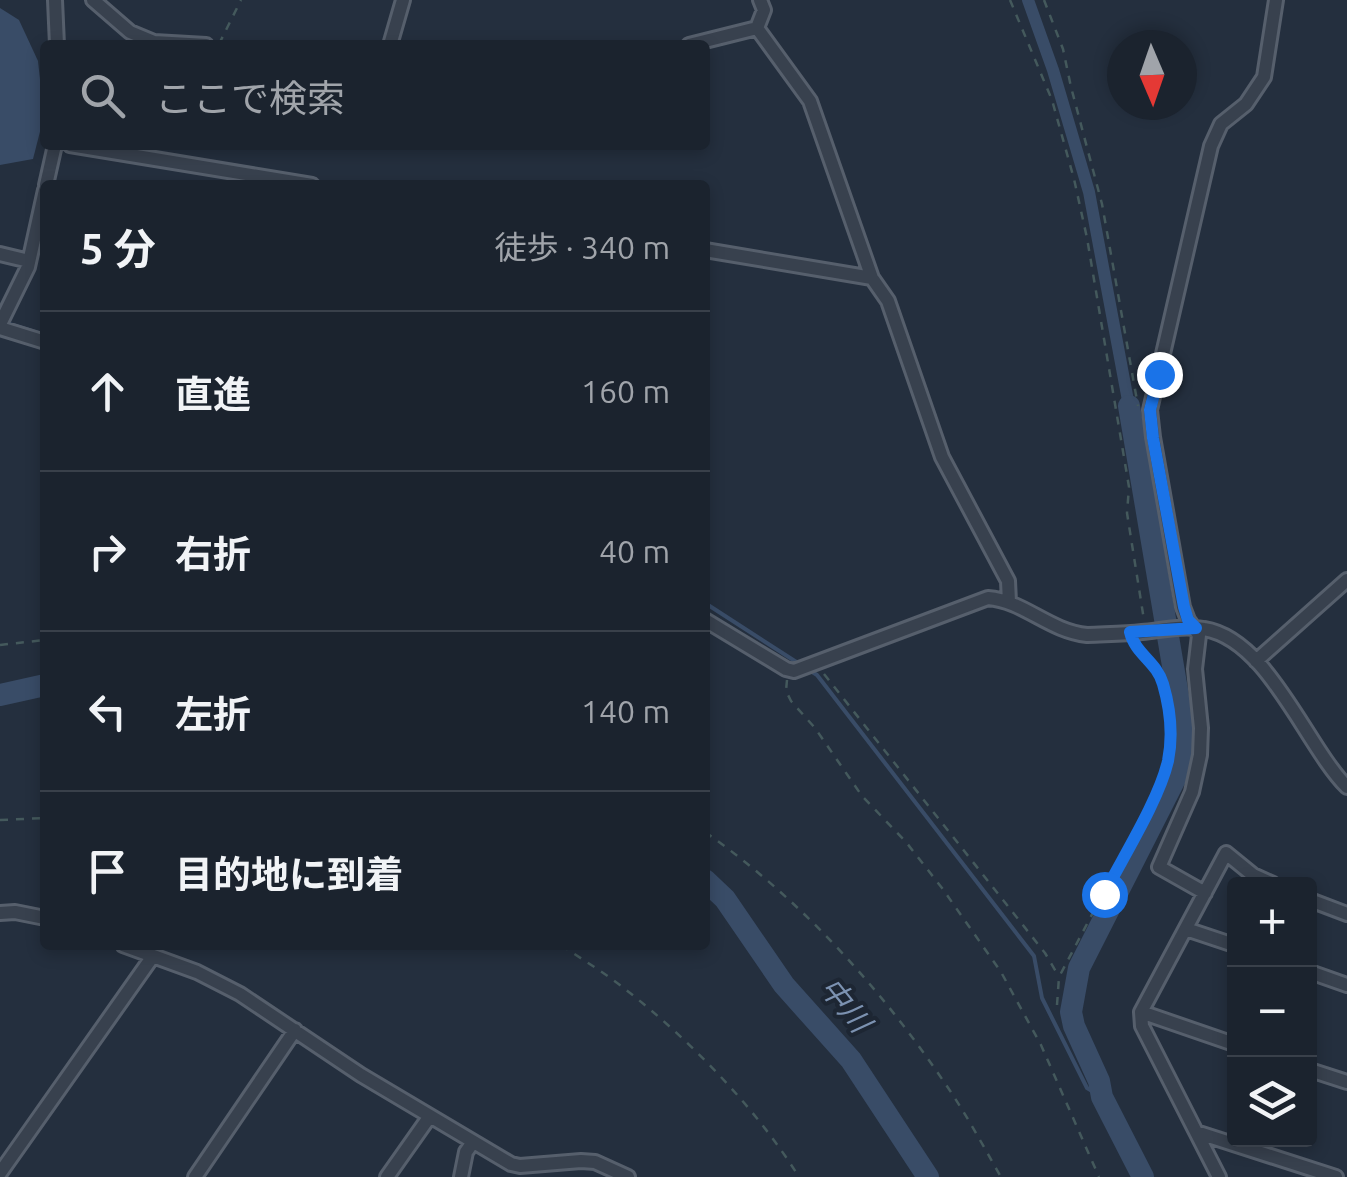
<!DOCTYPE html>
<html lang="ja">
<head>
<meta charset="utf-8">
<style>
  body { margin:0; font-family:Ubuntu,"Noto Sans JP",sans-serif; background:#242b36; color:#f1f3f6 }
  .controls { position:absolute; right:30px; bottom:30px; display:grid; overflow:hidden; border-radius:10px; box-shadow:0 5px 15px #0003 }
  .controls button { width:90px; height:90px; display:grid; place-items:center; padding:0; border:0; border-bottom:2px solid #39404a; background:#1b232e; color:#f1f3f6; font:50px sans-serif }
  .compass { position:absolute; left:1107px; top:30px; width:90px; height:90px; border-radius:50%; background:#1b232e; box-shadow:0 5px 15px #0003; rotate:178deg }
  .stop { position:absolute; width:30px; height:30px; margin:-22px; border:8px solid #1a73e8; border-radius:50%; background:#fff }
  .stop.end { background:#1a73e8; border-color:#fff; box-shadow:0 2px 10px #0008 }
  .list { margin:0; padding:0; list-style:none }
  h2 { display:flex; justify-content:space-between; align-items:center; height:130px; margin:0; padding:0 40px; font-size:42px }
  h2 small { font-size:32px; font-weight:400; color:#a0a4aa }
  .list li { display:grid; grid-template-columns:65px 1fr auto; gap:30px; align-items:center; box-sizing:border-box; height:160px; padding:0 40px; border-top:2px solid #39404a }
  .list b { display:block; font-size:38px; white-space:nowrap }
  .list em { font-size:32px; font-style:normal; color:#a0a4aa }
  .icon { flex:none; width:55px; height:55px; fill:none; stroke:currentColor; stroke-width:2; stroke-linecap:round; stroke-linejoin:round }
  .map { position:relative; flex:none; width:1347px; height:1177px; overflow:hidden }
  .search { position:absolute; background:#1b232e; box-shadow:0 5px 15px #0003; left:40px; top:40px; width:670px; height:110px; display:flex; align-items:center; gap:25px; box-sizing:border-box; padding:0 35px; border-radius:10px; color:#a0a4aa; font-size:38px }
  .panel { position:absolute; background:#1b232e; box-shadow:0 5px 15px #0003; left:40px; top:180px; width:670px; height:770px; border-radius:10px }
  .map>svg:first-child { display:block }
  .water { fill:#394c67 }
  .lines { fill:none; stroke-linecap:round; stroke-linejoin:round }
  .stream { stroke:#394c67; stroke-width:4 }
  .canal { stroke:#394c67; stroke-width:12 }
  .river { stroke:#394c67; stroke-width:22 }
  .minor-casing { stroke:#565f6c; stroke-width:18 }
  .path { stroke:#44595c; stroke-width:2.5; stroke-dasharray:8 8; stroke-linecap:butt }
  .minor { stroke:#38414e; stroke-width:12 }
  .route { stroke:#1a73e8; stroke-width:12 }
  .labels { text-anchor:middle; stroke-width:8; stroke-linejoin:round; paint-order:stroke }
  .water-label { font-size:30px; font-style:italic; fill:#7c92b1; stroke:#1d2633 }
</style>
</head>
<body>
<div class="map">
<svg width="1347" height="1177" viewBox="0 0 1347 1177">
  <rect width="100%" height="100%" fill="#242f3e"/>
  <path class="water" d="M0,8l19,12 19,41 6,55 -11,43 -33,6z"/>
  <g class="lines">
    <path class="stream" d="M6,323l39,12
      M705,603l96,62
      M809,670l8,5 217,281 8,42 45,90 15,9"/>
    <path class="canal" d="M1028,0l25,70 36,122 40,214"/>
    <path class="river" d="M1129,406l55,325 -6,42 -99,195 -8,44 3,14 25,55 3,16 41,80
      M0,695l45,-10
      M705,880l20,19 59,86 67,75 77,117"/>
    <defs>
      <path id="minor" d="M55,0l2,45
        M93,0l37,32 24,10 52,3
        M757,28l53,73 62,177 16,23 54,156 66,124 1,21
        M757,28l7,-18 -4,-10
        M390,45l13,-45
        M689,45l68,-17
        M70,145l242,40
        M46,185l9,-40
        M705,250l167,28
        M0,254l29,7
        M0,324l28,-57 17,-77
        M0,328l45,14
        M705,620l81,49 8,2 194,-73c36,3 61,33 99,37 19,-1 37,-1 55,-3 21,-2 41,-7 62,-3 64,10 102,117 143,158
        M1256,661l91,-81
        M1205,893l-46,-26 33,-75 8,-37 1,-27 -6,-59 4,-34 -11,-15 -5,-13 -30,-170 -3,-27 61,-264 10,-22 25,-20 18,-27 12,-77
        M1310,900l37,14
        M0,913l15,-1 30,6
        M1186,929l48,16
        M123,945l74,27 43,22 121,81 150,89 9,2 61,-5 14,1 33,15
        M1310,972l37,13
        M1141,1012l93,32
        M1310,1070l37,12
        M1196,1132l140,45
        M0,1173l153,-217
        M195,1177l100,-147
        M387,1177l43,-61
        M461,1177l5,-25 7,-10
        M1219,1177l-77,-151 -1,-14 85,-159 27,22 20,9"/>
    </defs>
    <use href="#minor" class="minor-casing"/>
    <path class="path" d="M1010,0l42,100 22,79 13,59 42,249 -2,26 17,107
      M1044,0l19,49 8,38 31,117 36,202
      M219,44l22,-44
      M0,645l45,-5
      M824,674l221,279 13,22
      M787,680l-1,11 5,10 24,27 47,68 44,46 36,46 59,84 40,73 58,132
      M0,820l45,-2
      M705,832c93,65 173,153 237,247 22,31 40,65 59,98
      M561,945c22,15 44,28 64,44 65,51 131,119 174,188
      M1057,1005l2,-28 97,-184 12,-30 2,-34 -2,-20 -9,-38 -25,-28"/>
    <use href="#minor" class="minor"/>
  </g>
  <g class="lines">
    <path class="route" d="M1104,894c19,-37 55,-94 64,-133 5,-25 2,-53 -5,-77 -6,-22 -28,-30 -33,-52l66,-4 -8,-8 -4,-13 -31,-169 -3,-28 9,-36"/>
  </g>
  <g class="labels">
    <g class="water-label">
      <text transform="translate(845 1005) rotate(51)" y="10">中川</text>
    </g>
  </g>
</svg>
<div class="controls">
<button>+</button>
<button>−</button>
<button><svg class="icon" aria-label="layers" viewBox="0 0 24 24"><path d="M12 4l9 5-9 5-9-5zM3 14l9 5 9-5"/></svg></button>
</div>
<svg class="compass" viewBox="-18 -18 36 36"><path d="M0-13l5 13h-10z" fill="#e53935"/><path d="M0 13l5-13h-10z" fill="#a0a4aa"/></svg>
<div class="stop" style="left:1104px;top:894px"></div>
<div class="stop end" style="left:1159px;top:374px"></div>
<div class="search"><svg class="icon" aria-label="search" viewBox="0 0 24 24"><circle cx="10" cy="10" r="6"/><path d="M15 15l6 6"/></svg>ここで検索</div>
<section class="panel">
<h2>5 分<small>徒歩 · 340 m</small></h2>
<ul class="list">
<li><svg class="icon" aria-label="ahead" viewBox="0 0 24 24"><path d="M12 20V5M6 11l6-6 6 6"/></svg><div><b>直進</b></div><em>160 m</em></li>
<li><svg class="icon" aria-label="right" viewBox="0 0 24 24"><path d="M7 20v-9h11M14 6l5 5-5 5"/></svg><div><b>右折</b></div><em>40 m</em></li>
<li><svg class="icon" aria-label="left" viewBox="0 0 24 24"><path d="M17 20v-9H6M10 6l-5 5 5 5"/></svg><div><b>左折</b></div><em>140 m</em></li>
<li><svg class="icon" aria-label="arrive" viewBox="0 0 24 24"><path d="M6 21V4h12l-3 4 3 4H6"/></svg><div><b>目的地に到着</b></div></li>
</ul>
</section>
</div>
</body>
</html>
